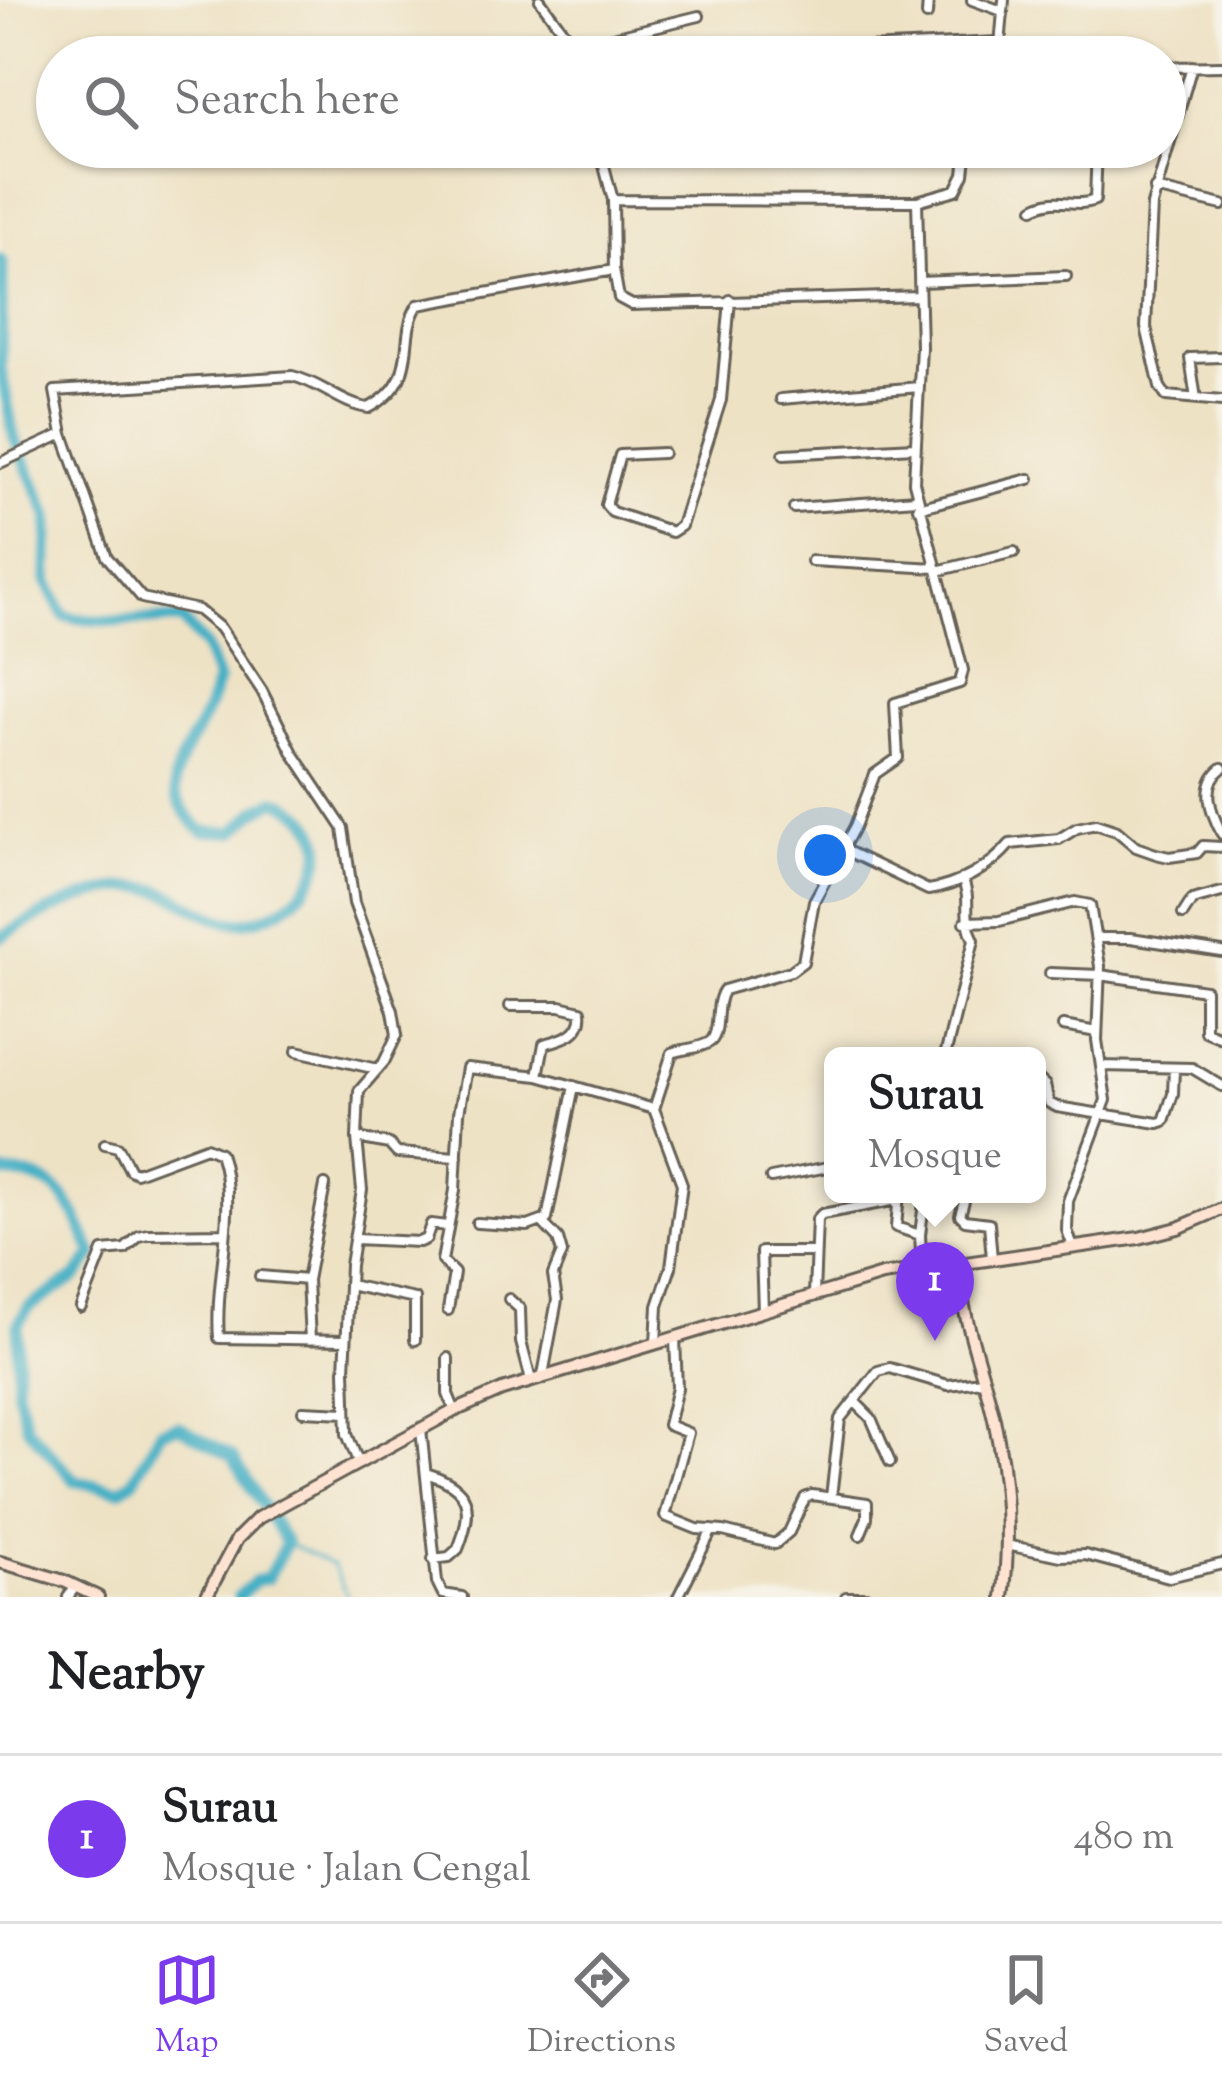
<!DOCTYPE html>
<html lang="en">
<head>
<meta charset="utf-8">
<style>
  body { margin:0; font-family:"Sorts Mill Goudy",serif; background:#f2f2f2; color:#202124 }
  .you { position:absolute; left:825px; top:855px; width:42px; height:42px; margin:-30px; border:9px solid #fff; border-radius:50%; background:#1a73e8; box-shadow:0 0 0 18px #1a73e833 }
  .badge { display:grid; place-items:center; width:78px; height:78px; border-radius:50%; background:#7c3aed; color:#fff; font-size:39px; font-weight:700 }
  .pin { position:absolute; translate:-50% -99px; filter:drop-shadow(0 3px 6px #0008) }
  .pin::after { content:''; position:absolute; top:63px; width:42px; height:36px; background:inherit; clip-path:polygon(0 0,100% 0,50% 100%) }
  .popup { position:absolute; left:824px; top:1047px; width:222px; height:156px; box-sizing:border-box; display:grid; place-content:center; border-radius:18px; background:#fff; filter:drop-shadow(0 3px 9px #0005); font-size:39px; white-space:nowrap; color:#757577 }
  .popup b { font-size:45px; color:#202124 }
  .popup::after { content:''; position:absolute; left:50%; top:100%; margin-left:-24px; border:24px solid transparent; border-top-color:#fff }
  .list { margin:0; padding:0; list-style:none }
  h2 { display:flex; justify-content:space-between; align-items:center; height:156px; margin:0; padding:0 48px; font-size:51px }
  h2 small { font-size:39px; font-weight:400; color:#757577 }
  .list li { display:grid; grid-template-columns:78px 1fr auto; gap:36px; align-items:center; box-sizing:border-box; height:168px; padding:0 48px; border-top:3px solid #e0e0e0 }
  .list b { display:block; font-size:45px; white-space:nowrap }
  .list p { margin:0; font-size:39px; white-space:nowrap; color:#757577 }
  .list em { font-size:39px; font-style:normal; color:#757577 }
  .icon { flex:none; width:66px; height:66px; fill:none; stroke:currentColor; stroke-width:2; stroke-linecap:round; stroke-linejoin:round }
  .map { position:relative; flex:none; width:1222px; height:1597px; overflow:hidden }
  .search { position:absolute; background:#fff; box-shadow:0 3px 9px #0004; left:36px; right:36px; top:36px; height:132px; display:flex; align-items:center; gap:30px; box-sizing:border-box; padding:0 42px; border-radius:66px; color:#757577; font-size:45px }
  .sheet { height:324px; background:#fff }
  nav { display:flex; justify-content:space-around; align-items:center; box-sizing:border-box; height:168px; border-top:3px solid #e0e0e0; background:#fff; font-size:33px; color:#757577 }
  nav a { display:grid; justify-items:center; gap:6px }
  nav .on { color:#7c3aed }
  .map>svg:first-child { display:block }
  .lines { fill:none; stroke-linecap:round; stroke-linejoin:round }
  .stream { stroke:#46b0c5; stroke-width:3 }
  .river { stroke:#46b0c5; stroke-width:12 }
  .street-casing { stroke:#666157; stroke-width:14 }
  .secondary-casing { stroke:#666157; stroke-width:16 }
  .street { stroke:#fff; stroke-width:8 }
  .secondary { stroke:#fee3d2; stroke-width:10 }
</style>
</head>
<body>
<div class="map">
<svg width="1222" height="1597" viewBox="0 0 1222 1597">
  <rect width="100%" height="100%" fill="#f7f3e8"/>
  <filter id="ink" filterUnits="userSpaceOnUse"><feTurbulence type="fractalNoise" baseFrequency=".00833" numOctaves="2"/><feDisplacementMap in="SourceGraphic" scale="24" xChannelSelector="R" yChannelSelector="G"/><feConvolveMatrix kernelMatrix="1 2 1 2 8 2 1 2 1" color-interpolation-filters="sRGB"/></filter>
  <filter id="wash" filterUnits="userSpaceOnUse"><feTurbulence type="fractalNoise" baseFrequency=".004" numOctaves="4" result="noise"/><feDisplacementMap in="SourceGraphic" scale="48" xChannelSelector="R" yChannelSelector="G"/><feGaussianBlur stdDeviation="2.7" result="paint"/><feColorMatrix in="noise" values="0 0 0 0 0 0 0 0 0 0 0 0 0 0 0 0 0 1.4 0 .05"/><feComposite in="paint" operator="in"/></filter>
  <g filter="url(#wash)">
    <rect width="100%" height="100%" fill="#eee2c5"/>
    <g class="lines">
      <path class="stream" d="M286,1543l47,23 15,31"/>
      <path class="river" d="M0,259l3,3 -2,106 13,69 35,79 -2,65 17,35c43,9 75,2 118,4l23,26 13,35c-6,14 -10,30 -18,44 -25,47 -42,63 2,106l32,1 22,-21 20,-11c83,32 36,111 -31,122 -28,4 -61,-24 -87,-32 -48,-13 -119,24 -158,48
        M0,1173c63,2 70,29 93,81l-16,22 -48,31 -11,17 -1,66 10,37 48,54 45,9 13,-9 28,-50 17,-5 55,31 53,86 -18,35 -13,3 -17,16"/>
    </g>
  </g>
  <g filter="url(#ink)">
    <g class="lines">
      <defs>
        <path id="street" d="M540,0l42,57
          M972,0l30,11
          M927,15l1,-15
          M579,51l30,-13 90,-22
          M791,57l74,-9 134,-6
          M999,57l5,-57
          M1192,66l-40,139 -6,122 14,60 6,9 56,5
          M1165,67l57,-1
          M599,147l14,53
          M1155,189l67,16
          M1034,208c25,-14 39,1 61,-8l2,-53
          M614,270l5,28 13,7 287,-9
          M919,282l147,-6
          M781,399l138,-12
          M1196,399l-6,-41 32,-1
          M663,453l-43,2 -14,50 6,7 60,20 9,-6 40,-126 9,-100
          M784,454l131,-7
          M0,463l63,-29
          M794,508l122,-9
          M918,508l111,-29
          M812,561l124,7
          M937,571l77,-19
          M1222,768c-22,17 -11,45 0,66
          M843,849l85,41c30,-4 63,-23 82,-46l49,-5 18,-11 19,-4 21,7 19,16 20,7 13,3 28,-4 6,-7 19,1
          M1183,914l9,-14 30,-8
          M965,922l34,-1 76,-19 15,3 10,61 -3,74 9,60 -38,101 -1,29 6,17
          M1097,938h34l91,14
          M1050,973l50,2 105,15v41l17,7
          M510,1006h50l21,5c3,23 -18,28 -37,33l-6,32
          M1063,1026l34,6
          M297,1051l80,18
          M945,1056l29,-116c-13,-26 -1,-39 -12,-61
          M1101,1066l91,2 30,18
          M1037,1078l8,7 4,18 8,4 101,16 6,-2 9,-27 1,-26
          M654,1109l28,75 -11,83 -13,39 -2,37
          M357,1138l32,6 8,9 60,4
          M105,1144l13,3 12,23 6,3 70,-26 14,6c19,55 -6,126 -1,185l127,2
          M771,1178l62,-12
          M899,1194l-3,33 24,8
          M966,1194l-6,21 5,5 24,3 3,36
          M477,1223l51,3 19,-7 27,-133
          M543,1223l15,16 4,14 -9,22 4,25 -14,75
          M355,1239l64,3 7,-3 5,-15 16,2
          M922,1268l-2,-33 5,-41
          M260,1276l47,4
          M349,1285l66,14v41
          M814,1295l3,-76 5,-5 75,-14
          M509,1299l11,10 1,33 10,38
          M81,1307l22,-56 22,-2 14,-13 9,-2 76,-1
          M448,1310l6,-37 -12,-12 13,-71 4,-77 8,-45 71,8 116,33 18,-56c10,-4 33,-5 40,-13 9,-12 2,-36 12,-50l67,-19 12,-9 11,-61 41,-75 20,-52 23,-16 -3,-55 65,-20 3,-13 -49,-188 7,-135 -4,-146 39,-11 8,-16 3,-27
          M763,1311l-2,-59h53
          M675,1338l2,50 -9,37 20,8 -23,83 32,13 26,2 52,13 14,-12 16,-34 7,-3 55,8v15l-7,17
          M310,1340l-3,-60 18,-95
          M448,1358v36l7,17
          M856,1403l15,15 19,44
          M303,1411l43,2
          M421,1429l16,153 6,12 19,3
          M359,1464l-12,-30 -2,-64 5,-105 12,-75 -5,-52 2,-47 25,-29 13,-27 -4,-24 -39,-108 -11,-75 -50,-75 -31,-62 -42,-63 -22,-18 -56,-12 -35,-41 -44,-123 -8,-43 237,-15c28,6 50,29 77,32 54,-29 27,-70 49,-103l196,-35 -1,-70 304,1
          M426,1473c44,14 49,33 32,76l-9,8 -16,2
          M831,1497l9,-78 38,-48 12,-3 58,17 34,-4
          M1006,1545l55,11 24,-1 84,22 53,-13
          M68,1597l8,-11
          M678,1597l34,-67
          M846,1597h20"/>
        <path id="secondary" d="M958,1263c3,55 24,102 36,156 12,56 17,121 9,178
          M0,1562l64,19 34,16
          M206,1597l31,-58 21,-21 194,-106 50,-22 380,-115 257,-37 39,-10 44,-19"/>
      </defs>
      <use href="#street" class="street-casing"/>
      <use href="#secondary" class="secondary-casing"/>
      <use href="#street" class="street"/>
      <use href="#secondary" class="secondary"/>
    </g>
  </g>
</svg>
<div class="you"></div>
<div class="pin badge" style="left:935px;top:1341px">1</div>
<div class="popup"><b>Surau</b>Mosque</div>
<div class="search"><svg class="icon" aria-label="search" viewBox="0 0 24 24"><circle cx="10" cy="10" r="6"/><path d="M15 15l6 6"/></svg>Search here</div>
</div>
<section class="sheet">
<h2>Nearby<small></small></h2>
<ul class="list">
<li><span class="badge">1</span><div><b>Surau</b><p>Mosque · Jalan Cengal</p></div><em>480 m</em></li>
</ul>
</section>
<nav>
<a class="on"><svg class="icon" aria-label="map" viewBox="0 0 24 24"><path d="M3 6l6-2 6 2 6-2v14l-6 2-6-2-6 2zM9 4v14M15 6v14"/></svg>Map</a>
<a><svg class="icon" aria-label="directions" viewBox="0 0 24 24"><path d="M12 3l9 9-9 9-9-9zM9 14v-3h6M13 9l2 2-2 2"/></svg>Directions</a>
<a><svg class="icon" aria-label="saved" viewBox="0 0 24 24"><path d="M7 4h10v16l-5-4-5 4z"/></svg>Saved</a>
</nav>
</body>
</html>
